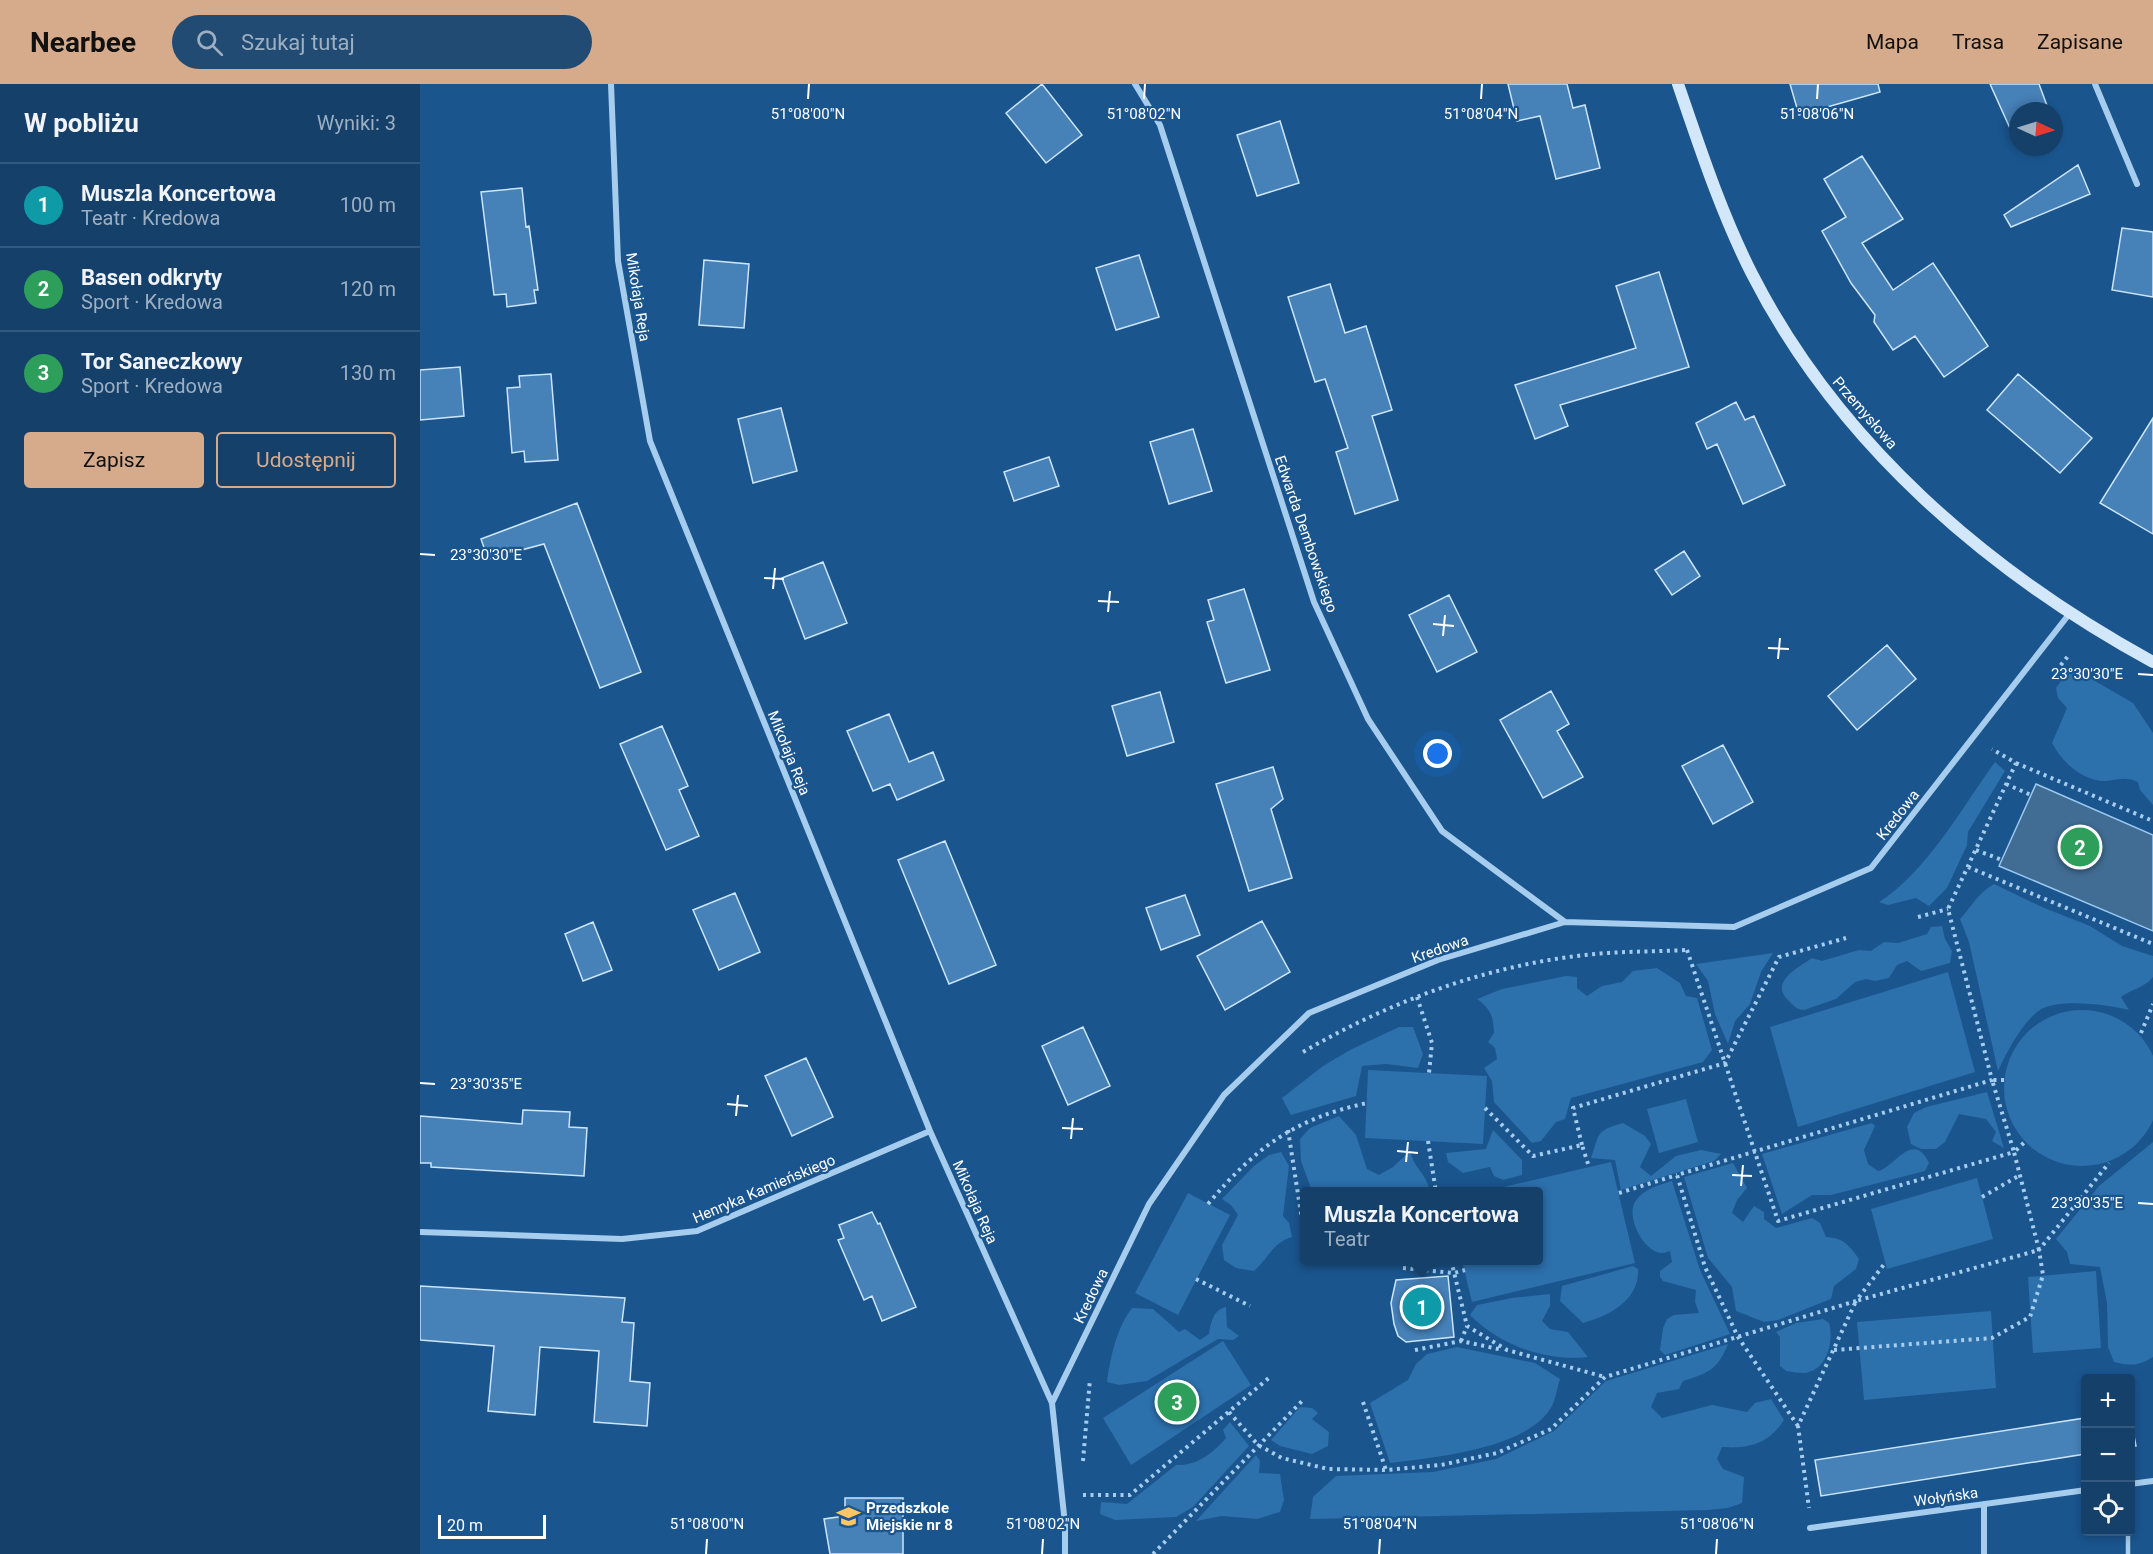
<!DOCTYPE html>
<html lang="pl">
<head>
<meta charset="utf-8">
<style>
  body { margin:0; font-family:Roboto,sans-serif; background:#214b72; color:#f1f3f6 }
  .controls { position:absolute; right:18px; bottom:18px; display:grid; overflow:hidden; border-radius:6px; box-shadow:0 3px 9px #0003 }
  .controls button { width:54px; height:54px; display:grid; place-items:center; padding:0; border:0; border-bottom:2px solid #33597e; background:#14406a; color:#f1f3f6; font:30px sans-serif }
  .compass { position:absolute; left:1589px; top:18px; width:54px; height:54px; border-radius:50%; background:#14406a; box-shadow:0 3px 9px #0003; rotate:94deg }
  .scale { position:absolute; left:18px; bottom:15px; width:108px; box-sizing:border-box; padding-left:6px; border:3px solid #fff; border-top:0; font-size:16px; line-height:21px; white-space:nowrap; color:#fff; -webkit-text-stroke:4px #1a558e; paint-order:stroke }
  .you { position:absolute; left:1018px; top:670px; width:21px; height:21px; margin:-15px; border:4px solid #fff; border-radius:50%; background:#1a73e8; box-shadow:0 0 0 9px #1a73e833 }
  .badge { display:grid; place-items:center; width:39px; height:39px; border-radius:50%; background:#d6ab8b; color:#fff; font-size:20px; font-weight:700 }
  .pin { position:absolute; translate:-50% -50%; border:3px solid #fff; box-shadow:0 2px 6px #0006 }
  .popup { position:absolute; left:880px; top:1103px; width:243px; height:78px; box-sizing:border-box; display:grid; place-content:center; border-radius:6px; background:#14406a; filter:drop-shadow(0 2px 4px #0005); font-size:20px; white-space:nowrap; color:#9dafc1 }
  .popup b { font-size:22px; color:#f1f3f6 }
  .popup::after { content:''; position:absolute; left:50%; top:100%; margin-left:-12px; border:12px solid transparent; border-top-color:#14406a }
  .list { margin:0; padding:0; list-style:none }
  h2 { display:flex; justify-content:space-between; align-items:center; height:78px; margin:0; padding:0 24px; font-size:26px }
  h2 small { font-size:20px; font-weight:400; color:#9dafc1 }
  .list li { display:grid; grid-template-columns:39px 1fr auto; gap:18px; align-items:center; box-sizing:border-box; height:84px; padding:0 24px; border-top:2px solid #33597e }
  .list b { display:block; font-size:22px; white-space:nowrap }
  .list p { margin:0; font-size:20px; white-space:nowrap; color:#9dafc1 }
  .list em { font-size:20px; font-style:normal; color:#9dafc1 }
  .actions { display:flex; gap:12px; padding:18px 24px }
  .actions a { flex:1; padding:14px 0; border:2px solid #d6ab8b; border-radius:6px; text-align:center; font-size:21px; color:#d6ab8b }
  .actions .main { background:#d6ab8b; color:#111 }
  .icon { flex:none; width:33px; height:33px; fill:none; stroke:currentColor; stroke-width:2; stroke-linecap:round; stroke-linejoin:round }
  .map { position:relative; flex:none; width:1733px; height:1470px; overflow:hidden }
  header { display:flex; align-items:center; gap:36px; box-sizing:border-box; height:84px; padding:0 30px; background:#d6ab8b; color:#111 }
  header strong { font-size:28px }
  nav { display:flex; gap:33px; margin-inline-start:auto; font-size:21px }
  .search { width:420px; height:54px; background:#214b72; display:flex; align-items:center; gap:15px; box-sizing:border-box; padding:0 21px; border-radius:33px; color:#9dafc1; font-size:22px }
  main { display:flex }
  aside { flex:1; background:#14406a }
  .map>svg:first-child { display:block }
  .green { fill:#2c70ac }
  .water { fill:#416c94; stroke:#99c8f0; stroke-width:1.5 }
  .building { fill:#4681b8; stroke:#cce5fa; stroke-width:1.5 }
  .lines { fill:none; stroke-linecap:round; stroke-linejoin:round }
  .path { stroke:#a6ccee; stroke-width:4; stroke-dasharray:3 4.5; stroke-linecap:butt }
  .lane { stroke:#a6ccee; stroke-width:4.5 }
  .street { stroke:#a6ccee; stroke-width:6 }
  .secondary { stroke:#d3e7fa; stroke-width:12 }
  .ticks { fill:none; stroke:#fff; stroke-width:2 }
  .labels { text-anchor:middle; stroke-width:4.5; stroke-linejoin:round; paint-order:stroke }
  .street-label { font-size:15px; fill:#fff; stroke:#1a558e }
  .poi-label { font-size:15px; font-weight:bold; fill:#fff; stroke:#1a558e; text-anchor:start }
  .ticks-label { font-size:15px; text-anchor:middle; fill:#fff; stroke:#1a558e; stroke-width:4.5; stroke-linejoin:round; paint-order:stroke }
</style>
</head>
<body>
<header>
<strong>Nearbee</strong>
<div class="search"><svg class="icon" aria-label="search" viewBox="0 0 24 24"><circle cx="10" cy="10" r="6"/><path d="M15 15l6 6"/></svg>Szukaj tutaj</div>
<nav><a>Mapa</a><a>Trasa</a><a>Zapisane</a></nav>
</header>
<main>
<aside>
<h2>W pobliżu<small>Wyniki: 3</small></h2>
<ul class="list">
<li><span class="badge" style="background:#0f9aa8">1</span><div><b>Muszla Koncertowa</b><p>Teatr · Kredowa</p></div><em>100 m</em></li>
<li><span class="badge" style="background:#2e9e5b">2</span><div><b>Basen odkryty</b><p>Sport · Kredowa</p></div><em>120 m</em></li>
<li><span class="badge" style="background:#2e9e5b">3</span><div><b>Tor Saneczkowy</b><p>Sport · Kredowa</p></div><em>130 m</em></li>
</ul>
<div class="actions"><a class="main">Zapisz</a><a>Udostępnij</a></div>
</aside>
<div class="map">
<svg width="1733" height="1470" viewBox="0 0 1733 1470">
  <rect width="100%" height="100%" fill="#1a558e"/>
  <path class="green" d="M1651,583l62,36 20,30v72l-13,-15 -2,-8c-12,-6 -21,-2 -33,-1 -23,0 -43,-19 -53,-38l15,-35 -9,-10 -2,-10z
    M1575,678l10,9 -37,61 -1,13 -20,43 -18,18 -13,-8 -28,7 -9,-3c47,-29 84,-96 116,-140z
    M1574,800l48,23 48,19 32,20 31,10v21c-9,11 -21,12 -32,20l8,13c-21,-5 -74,-13 -92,2 -18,16 -29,38 -39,59l-29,-129 -9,-23c13,-14 17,-25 34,-35z
    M1522,842l3,13 7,12 -2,12 -29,8 -14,-10 -10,4 -8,13 -14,3 -9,-2 -11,3 -19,17 -32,11c-7,0 -11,-5 -16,-10 -19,-18 11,-33 24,-42l10,3 37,-11 12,1 13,-9 14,1 29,-9 4,-7z
    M1353,869l-12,19 -11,32 -15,17 -7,23 -13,-30 -7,-33 -12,-17z
    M1237,884l23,15 6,13 11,2 15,52 -9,12 -132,36 -6,21 -9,3 -15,19 -9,2 -38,-41 -2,-21 -8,-13 13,-9 -2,-11 -7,-6 6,-9c-1,-17 -3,-24 -17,-34l25,-10 64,-13 11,1v11l10,8 15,-10 20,-4 11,-11z
    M1528,888l27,100 -177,55 -28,-100z
    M1584 1004a78 78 0 1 1 156 0a78 78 0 1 1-156 0Z
    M979,943h14l10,27 -5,14 -32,-4 -24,2 -6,30 -65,19 -9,-17 41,-32 29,-17z
    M948,986l119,6 -4,68 -118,-6z
    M1567,1008l17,56 -12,-7 4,-9 -10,-13 -27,-5 -14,28 -9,7h-15l-10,-5 -4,-17 7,-14 12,-6z
    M1266,1015l12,43 -39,11 -12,-44z
    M919,1032l17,19 11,34 12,6 14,-8 17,-16c5,19 15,20 20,40h-118l-11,-30 -1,-22 10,-11z
    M1203,1039l22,13 6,8 -11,23 11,9 25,-20 25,-6 20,4 -7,7 -93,29 -6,-30 -24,-2c9,-25 4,-27 32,-35z
    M1452,1039l3,3 -11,24 4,14 10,7c16,-3 35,-42 51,-8l-4,8 -94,24h-19l-30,19 -20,-60z
    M1073,1046l29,30v15l-19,5 -9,-4 -4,-9 -27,6 -15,-11 -2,-9 40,-4z
    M1733,1058v215c-14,9 -23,9 -39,5l-6,-15 -1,-44 -7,-36 -30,-3 -3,-12 -11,-13 43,-53z
    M861,1068l8,14 -6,50 6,7 3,14c-20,6 -23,21 -38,34l-18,-3 -12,-8 -2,-15 16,-30 -7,-10 -9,-6 32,-33 15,-11z
    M1191,1078l24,101 -163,39 -10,-41 77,-1v-68l-53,-1z
    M1313,1079l14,25 -10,12 -5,13 11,9 11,-16 10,6v7l12,9 36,-10 8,5 6,14c18,1 23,8 33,22l-3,10 -22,17 -3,13 -53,21 -14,2 -28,-11 -4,-24 -24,-29 -24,-81z
    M1557,1094l16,61 -106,30 -16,-60z
    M1252,1097l28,89 30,64 -65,21 -5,-5 3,-22 4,-9 7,-4 25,-2 -4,-11 1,-12 -33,-9 -3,-4v-6l12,-9 -2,-11c-3,1 -6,2 -9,2 -18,-2 -35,-36 -26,-51 8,-13 24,-17 37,-21z
    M768,1109l42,22 -52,100 -43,-22z
    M1213,1182l5,3c2,31 -29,47 -55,54l-23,-22 2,-15z
    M1676,1187l5,77 -68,5 -5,-76z
    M1130,1210v12l-8,15 8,8 18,3 20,25c-41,5 -89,-12 -118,-42l7,-10 35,-7z
    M806,1223l1,20 12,9 -6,4 -15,-1 -71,42 -28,4 -12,-3c3,-24 10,-55 25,-74l21,1 26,23 6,-3 15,11 9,-6c2,-12 4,-24 17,-27z
    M1571,1227l5,77 -132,12 -7,-78z
    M1403,1235l6,4c5,17 -1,47 -24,50 -6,0 -13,-1 -19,-2l-6,-5v-29l-4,-5 20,-9z
    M803,1257l28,44 -120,80 -28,-47z
    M1308,1260c-10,25 -19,29 -45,37l-4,8 -22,4 -6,14 11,11 50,-13 35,7 8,-9 16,-4 13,21c-16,24 -34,29 -62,27l-5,12 6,10 21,8 -2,26 -14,5 -20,2 -398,9 3,-22 23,-21 97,-4 63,-13 58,-28 52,-50z
    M1037,1263l78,16 25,16c-3,9 -4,19 -8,27 -23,43 -118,51 -162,57l-20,-60 38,-23 8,-16 11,-10z
    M880,1323l12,1 6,5 -6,6 17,13 -1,14 -16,8 -32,-8 -9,-6z
    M810,1338l19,24 -56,61 -17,10 -61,3 -15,-6 1,-12 26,2 49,-39c21,1 37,-12 50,-27l-3,-8z
    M836,1371l4,6 -1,12 21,1 4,26 -4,12 -23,7 -35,-3 -26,5z"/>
  <path class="water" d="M1616,700l117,51v96l-154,-65z"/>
  <path class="building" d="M622,0l40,51 -36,28 -40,-50z
    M1088,0h59l6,24 12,-3 15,63 -44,11 -16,-63 -23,5z
    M1370,0h88l2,8 -81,23z
    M1570,0h49l10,27h-31v35z
    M860,37l19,62 -42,13 -20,-61z
    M1442,72l41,63 -41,24 31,47 40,-27 55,83 -44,31 -29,-41 -22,14 -19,-28 1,-7 -24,-32 -29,-52 24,-14 -22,-38z
    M1658,81l12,29 -79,33 -7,-12z
    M102,104l4,39 3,-1 9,64h-4l2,13 -29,4 -1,-13 -12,1 -13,-103z
    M1702,144l31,4v65l-41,-7z
    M719,171l20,62 -43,13 -20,-62z
    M284,176l45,4 -5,64 -45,-3z
    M1239,188l30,95 -129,38 8,21 -33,13 -20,-54 121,-37 -20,-62z
    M910,200l15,49 21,-7 26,84 -20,6 26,84 -43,14 -19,-62 12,-4 -23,-69 -10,3 -27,-85z
    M40,283l4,49 -44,4v-50z
    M131,290l7,86 -33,2 -1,-11 -12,2 -5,-65 13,-1 -1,-11z
    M1598,290l74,64 -32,35 -73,-63z
    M1316,318l9,18 9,-4 31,69 -42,19 -26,-60 -10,5 -11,-26z
    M361,324l16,63 -44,12 -15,-64z
    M1733,334v116l-53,-31z
    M773,345l19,62 -43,13 -19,-62z
    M629,373l10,29 -45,15 -10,-29z
    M157,419l64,169 -41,16 -56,-144 -56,15 -7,-20z
    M1264,467l16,25 -28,19 -17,-25z
    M403,478l24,61 -42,16 -23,-61z
    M824,505l26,81 -44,13 -19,-61 7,-2 -6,-20z
    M1029,511l28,57 -40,20 -28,-57z
    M1467,561l29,34 -59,51 -29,-34z
    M1131,607l18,33 -12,7 26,46 -40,21 -43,-78z
    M740,608l14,50 -47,14 -15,-50z
    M469,630l20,48 24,-10 11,28 -47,20 -7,-16 -17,7 -26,-60z
    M242,642l26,60 -9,4 20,46 -33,14 -46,-106z
    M1303,661l30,57 -40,22 -31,-58z
    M853,683l10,32 -12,10 21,69 -43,13 -33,-107z
    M525,757l51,124 -47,19 -51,-124z
    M315,809l25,59 -41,18 -26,-60z
    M765,811l15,40 -39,15 -15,-42z
    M842,837l28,51 -65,38 -28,-54z
    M173,838l19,48 -29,11 -18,-47z
    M663,943l27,59 -42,19 -26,-59z
    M386,974l27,59 -41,19 -27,-60z
    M103,1026l47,2 -1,15 18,1 -3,48 -153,-9v-4h-11v-47l102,8z
    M452,1128l6,12 2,-1 36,84 -34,14 -10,-25 -8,4 -26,-60 6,-2 -5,-13z
    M1028,1192l6,61 -48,5 -8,-6 -4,-12 -3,-21 5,-23z
    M0,1202l205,12 -3,24 12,1 -4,58 20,2 -3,43 -53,-4 5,-71 -59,-4 -5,68 -47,-4 6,-65 -74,-6z
    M1710,1332l6,30 -6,1z
    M1665,1334v36l-264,42 -6,-36z
    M425,1414h58v56h-73l-6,-35 21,-3z"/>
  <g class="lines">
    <path class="path" d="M1636,587l13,-16
      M1596,679l137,58
      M1586,700l25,11
      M1556,766l26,10
      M1548,783l185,77
      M1498,833l30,-8
      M1267,866l91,271 236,-69 25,98 -183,51 -58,125 11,82
      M997,913l15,46 -3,30
      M1721,949l12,-29
      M883,968c86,-50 182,-86 282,-97 33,-4 66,-3 100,-5
      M1584,996h-12l22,72 12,-11
      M1065,1024l48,48 49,-11 7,22
      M868,1046l17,109
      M1008,1057l8,51
      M1162,1061l-9,-37 152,-45 54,-106 67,-19
      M1199,1109l58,-18
      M1562,1113l38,-22
      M788,1120c48,-57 86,-85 159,-101
      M1031,1176l16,66 40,24 98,27
      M983,1184l51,5 11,-3
      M776,1195l54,27
      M1041,1257l6,-15
      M995,1266l46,-9 42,9
      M1414,1266l158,-12 38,-21 13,-42 -4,-25 70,-87
      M943,1318l23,68
      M809,1328l29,33 24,13 46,11 58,1 55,-5 56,-12 54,-24 54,-52 251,-76 29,-38
      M1378,1342l-60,-89 -33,-70 -28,-92 315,-95 -44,-171 68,-146 -24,-14
      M663,1377l7,-82
      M663,1411h47l140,-118
      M733,1470l150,-154"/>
    <path class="lane" d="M1708,1470v-22"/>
    <path class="street" d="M191,0l7,177 32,180 280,690 122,272
      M715,0l25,41 154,477 54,117 74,112 123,91
      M1675,0l42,100
      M0,1148l202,7 75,-8 233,-100
      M1710,1400l23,-3
      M1390,1444l276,-38
      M645,1470v-30l-13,-121 97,-199 75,-109 85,-82 129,-53 127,-38 169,5 137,-59 199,-255
      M1564,1470v-50"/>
    <path class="secondary" d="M1258,0c22,64 43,129 74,190 86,169 236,298 401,388"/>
  </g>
  <path class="ticks" d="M388,15l1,-15M724,15l1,-15M1061,15l1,-15M1397,15l1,-15M0,470l15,1M344,494l20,1M353,505l2,-21M678,517l21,1M688,528l2,-21M1013,540l21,2M1023,552l2,-21M1348,564l21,1M1358,575l2,-21M1718,590l15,1M0,999l15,1M307,1020l21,2M316,1032l2,-21M642,1044l21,1M651,1055l2,-21M977,1067l21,2M986,1078l2,-20M1312,1091l20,1M1321,1102l2,-21M1718,1119l15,1M286,1470l1,-15M622,1470l1,-15M959,1470l1,-15M1296,1470l1,-15"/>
  <defs>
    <symbol id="school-bare" viewBox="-9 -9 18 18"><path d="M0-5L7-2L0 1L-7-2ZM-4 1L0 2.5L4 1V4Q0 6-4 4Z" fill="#ffc663" stroke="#1a558e" stroke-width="2.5" paint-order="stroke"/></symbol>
  </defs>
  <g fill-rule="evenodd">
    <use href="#school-bare" x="412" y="1416" width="33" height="33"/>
  </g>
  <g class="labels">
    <g class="street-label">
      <text transform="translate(218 213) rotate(81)" y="5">Mikołaja Reja</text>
      <text transform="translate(1445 329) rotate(49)" y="5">Przemysłowa</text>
      <text transform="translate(886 450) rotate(71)" y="5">Edwarda Dembowskiego</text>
      <text transform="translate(369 669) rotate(68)" y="5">Mikołaja Reja</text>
      <text transform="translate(1478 731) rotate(-52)" y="5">Kredowa</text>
      <text transform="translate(1020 865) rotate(-19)" y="5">Kredowa</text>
      <text transform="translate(344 1105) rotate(-23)" y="5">Henryka Kamieńskiego</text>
      <text transform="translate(555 1118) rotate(66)" y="5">Mikołaja Reja</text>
      <text transform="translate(671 1212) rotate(-64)" y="5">Kredowa</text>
      <text transform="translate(1526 1413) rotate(-8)" y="5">Wołyńska</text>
    </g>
    <g class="poi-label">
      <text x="446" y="1429">Przedszkole<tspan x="446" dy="17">Miejskie nr 8</tspan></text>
    </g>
  </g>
  <g class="ticks-label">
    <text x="388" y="35">51°08'00"N</text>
    <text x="724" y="35">51°08'02"N</text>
    <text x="1061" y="35">51°08'04"N</text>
    <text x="1397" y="35">51°08'06"N</text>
    <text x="66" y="476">23°30'30"E</text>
    <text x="1667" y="595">23°30'30"E</text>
    <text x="66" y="1005">23°30'35"E</text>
    <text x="1667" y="1124">23°30'35"E</text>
    <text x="287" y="1445">51°08'00"N</text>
    <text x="623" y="1445">51°08'02"N</text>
    <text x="960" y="1445">51°08'04"N</text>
    <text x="1297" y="1445">51°08'06"N</text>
  </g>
</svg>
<div class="controls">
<button>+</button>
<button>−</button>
<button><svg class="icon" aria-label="locate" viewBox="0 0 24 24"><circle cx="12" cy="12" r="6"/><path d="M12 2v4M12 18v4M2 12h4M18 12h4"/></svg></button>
</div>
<svg class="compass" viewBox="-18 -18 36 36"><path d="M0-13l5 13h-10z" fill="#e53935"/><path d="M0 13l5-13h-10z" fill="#9dafc1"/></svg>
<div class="scale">20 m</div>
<div class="you"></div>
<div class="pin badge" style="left:1002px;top:1223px;background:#0f9aa8">1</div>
<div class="popup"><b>Muszla Koncertowa</b>Teatr</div>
<div class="pin badge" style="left:1660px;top:763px;background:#2e9e5b">2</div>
<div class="pin badge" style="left:757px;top:1318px;background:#2e9e5b">3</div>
</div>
</main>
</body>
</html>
